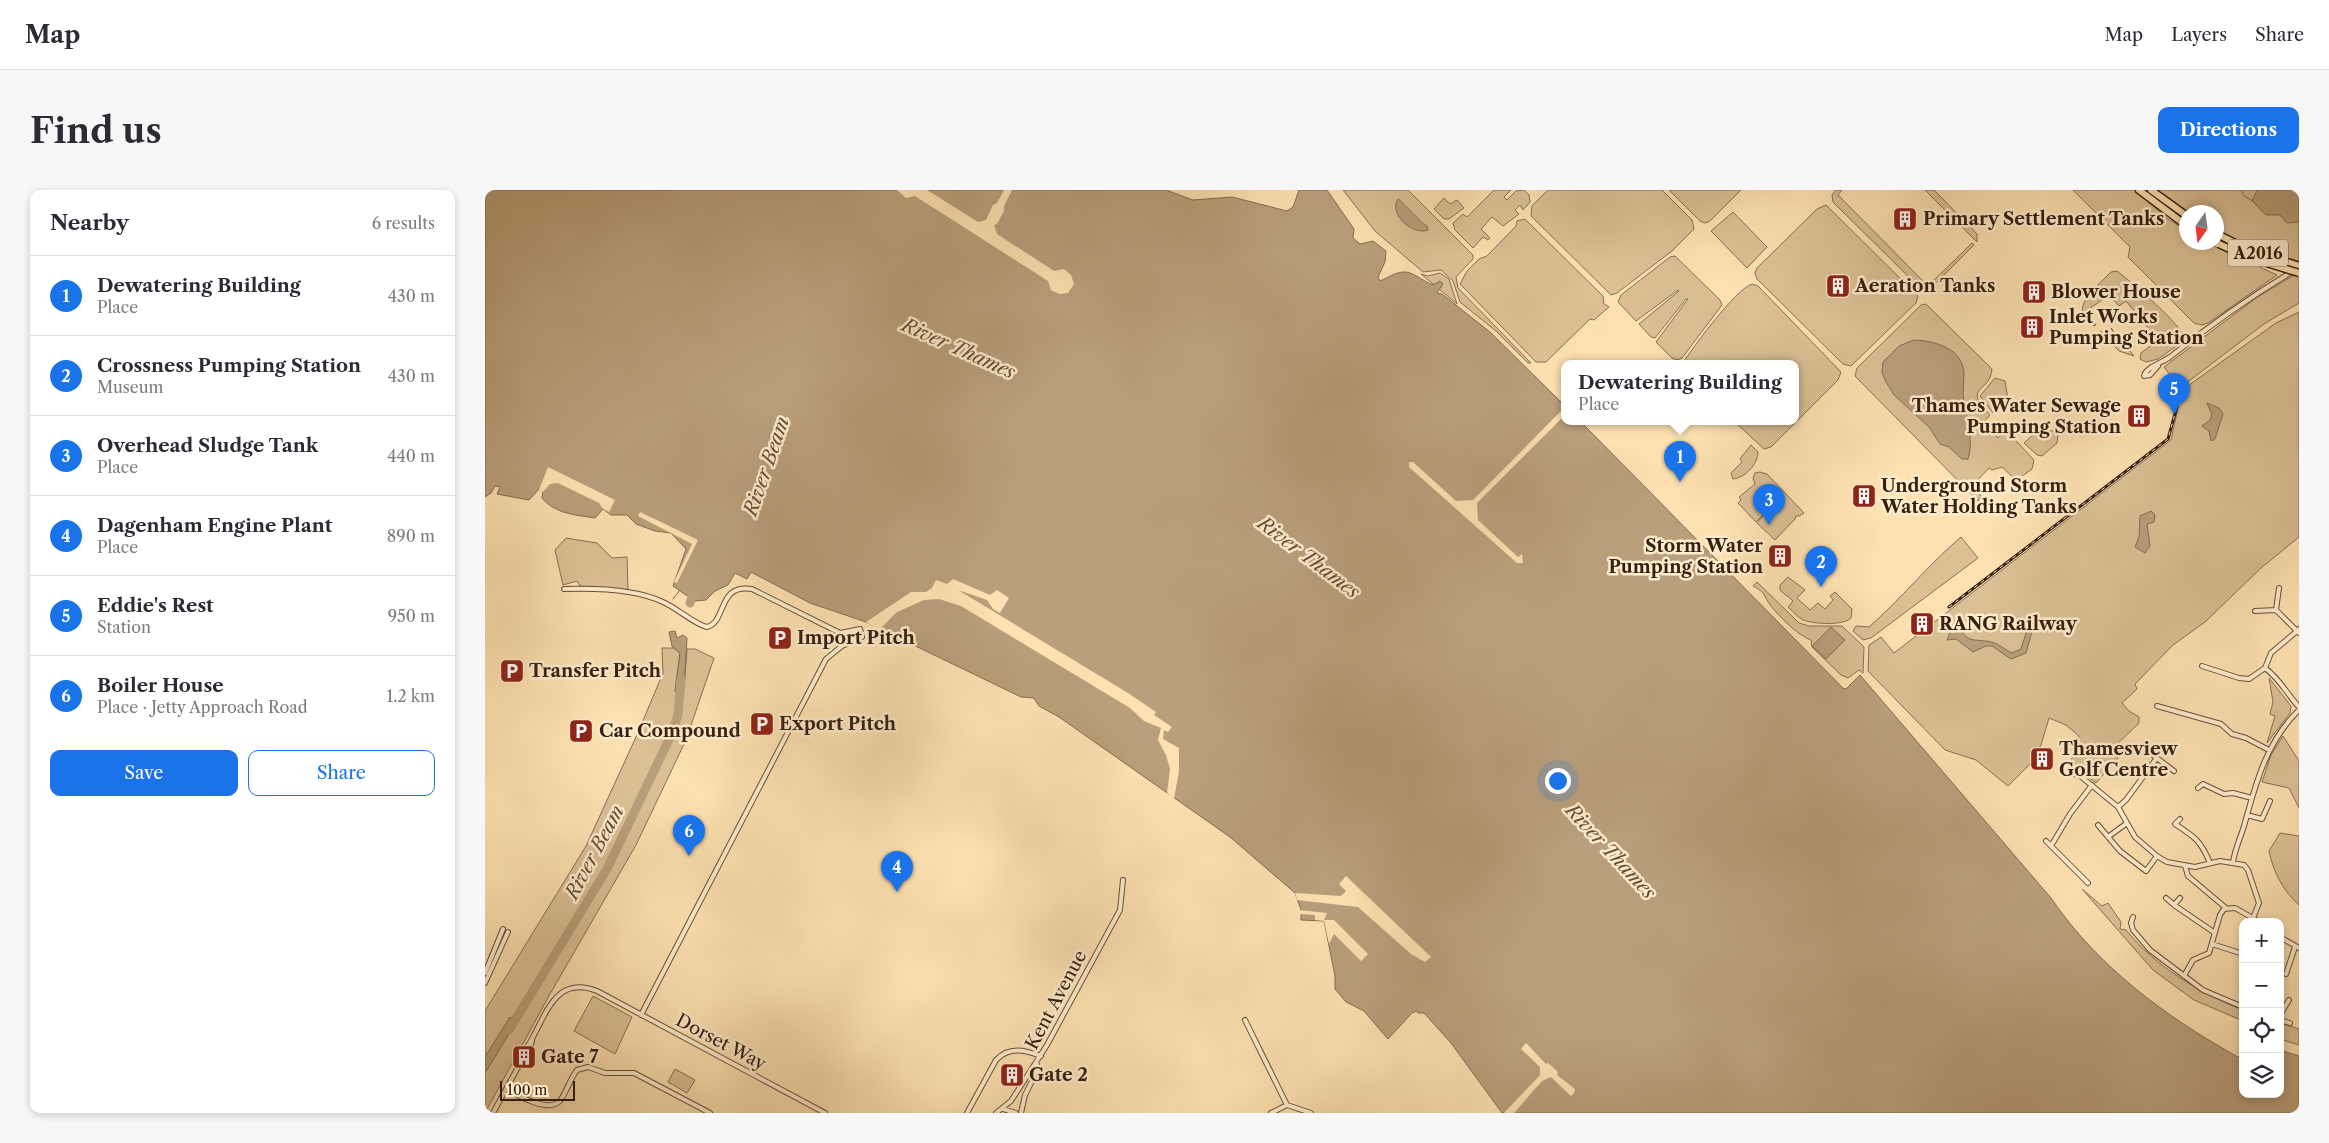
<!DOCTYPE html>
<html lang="en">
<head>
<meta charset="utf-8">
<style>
  body { margin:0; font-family:"Libre Caslon Text",serif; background:#f7f7f7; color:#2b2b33 }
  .controls { position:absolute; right:15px; bottom:15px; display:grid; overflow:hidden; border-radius:10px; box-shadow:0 2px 8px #0003 }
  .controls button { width:45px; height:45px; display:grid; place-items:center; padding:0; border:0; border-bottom:1px solid #e1e1e2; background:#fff; color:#2b2b33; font:25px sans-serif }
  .compass { position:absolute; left:1694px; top:15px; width:45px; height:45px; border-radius:50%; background:#fff; box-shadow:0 2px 8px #0003; rotate:194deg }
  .scale { position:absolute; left:15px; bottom:12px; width:75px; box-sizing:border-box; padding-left:5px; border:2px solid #362011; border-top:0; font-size:14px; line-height:18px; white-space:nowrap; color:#362011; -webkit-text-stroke:4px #feeccc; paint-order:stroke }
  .you { position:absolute; left:1072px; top:590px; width:18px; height:18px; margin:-12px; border:4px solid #fff; border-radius:50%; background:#1a73e8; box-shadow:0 0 0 8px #1a73e833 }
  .badge { display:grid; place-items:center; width:32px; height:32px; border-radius:50%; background:#1a73e8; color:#fff; font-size:16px; font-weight:700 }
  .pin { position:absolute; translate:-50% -41px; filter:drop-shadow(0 1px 2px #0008) }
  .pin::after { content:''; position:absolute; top:26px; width:18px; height:15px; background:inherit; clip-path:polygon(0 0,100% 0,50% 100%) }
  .popup { position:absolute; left:1076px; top:170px; width:238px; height:65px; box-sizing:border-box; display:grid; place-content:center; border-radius:10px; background:#fff; filter:drop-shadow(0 1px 4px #0005); font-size:16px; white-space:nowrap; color:#7c7c81 }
  .popup b { font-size:19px; color:#2b2b33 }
  .popup::after { content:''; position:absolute; left:50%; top:100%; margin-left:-10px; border:10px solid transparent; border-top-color:#fff }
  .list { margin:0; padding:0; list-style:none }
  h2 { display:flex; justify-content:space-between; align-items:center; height:65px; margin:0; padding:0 20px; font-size:21px }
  h2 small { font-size:16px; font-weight:400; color:#7c7c81 }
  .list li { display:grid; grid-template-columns:32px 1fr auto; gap:15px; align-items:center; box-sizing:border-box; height:80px; padding:0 20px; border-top:1px solid #e1e1e2 }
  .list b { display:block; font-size:19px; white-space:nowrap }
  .list p { margin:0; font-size:16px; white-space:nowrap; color:#7c7c81 }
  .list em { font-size:16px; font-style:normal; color:#7c7c81 }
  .actions { display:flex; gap:10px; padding:15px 20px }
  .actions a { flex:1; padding:11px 0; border:1px solid #1a73e8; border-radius:10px; text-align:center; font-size:18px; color:#1a73e8 }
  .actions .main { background:#1a73e8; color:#fff }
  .icon { flex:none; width:28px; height:28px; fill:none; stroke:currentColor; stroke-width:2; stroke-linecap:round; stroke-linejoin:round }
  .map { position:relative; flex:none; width:1814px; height:923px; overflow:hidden; border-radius:10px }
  header { display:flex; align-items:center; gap:30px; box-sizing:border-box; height:70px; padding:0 25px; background:#fff; border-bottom:1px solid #e1e1e2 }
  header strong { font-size:24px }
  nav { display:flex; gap:28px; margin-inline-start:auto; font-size:18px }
  .intro { display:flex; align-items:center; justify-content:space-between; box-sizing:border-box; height:120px; padding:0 30px }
  h1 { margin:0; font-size:35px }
  .button { padding:12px 22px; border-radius:10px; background:#1a73e8; color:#fff; font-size:18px; font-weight:700 }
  main { display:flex; gap:30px; padding:0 30px }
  aside { flex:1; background:#fff; border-radius:10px; box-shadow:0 2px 8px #0003 }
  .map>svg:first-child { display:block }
  .green { fill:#dbc096; stroke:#887054 }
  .water { fill:#b99f7b; stroke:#856c51 }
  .pier { fill:#fde1b1 }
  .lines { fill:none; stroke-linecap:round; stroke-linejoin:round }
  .stream { stroke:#856c51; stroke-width:1 }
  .river { stroke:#b99f7b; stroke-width:9 }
  .minor-casing { stroke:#685039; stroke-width:6 }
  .primary-casing { stroke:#362011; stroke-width:9 }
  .minor { stroke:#feeccc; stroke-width:4 }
  .primary { stroke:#fde1b1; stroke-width:6 }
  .rail-casing { stroke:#362011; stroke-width:3 }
  .rail { stroke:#feeccc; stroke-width:1; stroke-dasharray:4; stroke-linecap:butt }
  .primary-bridge-casing { stroke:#362011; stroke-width:9; stroke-linecap:butt }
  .primary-bridge { stroke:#fde1b1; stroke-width:6 }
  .labels { text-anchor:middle; stroke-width:5; stroke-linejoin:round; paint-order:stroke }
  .shield { fill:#feeccc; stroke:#725d49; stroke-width:1 }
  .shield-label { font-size:16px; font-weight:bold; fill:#362011 }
  .poi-label { font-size:18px; font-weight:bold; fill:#362011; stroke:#feeccc; text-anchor:start }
  .street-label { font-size:18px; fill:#362011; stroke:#feeccc }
  .water-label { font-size:19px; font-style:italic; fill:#644c36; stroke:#feeccc }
</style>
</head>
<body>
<header>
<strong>Map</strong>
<nav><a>Map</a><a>Layers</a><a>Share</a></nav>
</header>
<div class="intro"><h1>Find us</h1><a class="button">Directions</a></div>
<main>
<aside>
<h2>Nearby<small>6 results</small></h2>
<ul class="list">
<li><span class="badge">1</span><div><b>Dewatering Building</b><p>Place</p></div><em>430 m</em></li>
<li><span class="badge">2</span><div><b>Crossness Pumping Station</b><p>Museum</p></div><em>430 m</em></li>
<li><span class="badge">3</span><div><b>Overhead Sludge Tank</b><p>Place</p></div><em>440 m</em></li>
<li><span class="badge">4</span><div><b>Dagenham Engine Plant</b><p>Place</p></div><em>890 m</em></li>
<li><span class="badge">5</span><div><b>Eddie's Rest</b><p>Station</p></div><em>950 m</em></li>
<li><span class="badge">6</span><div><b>Boiler House</b><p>Place · Jetty Approach Road</p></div><em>1.2 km</em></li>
</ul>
<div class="actions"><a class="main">Save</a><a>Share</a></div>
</aside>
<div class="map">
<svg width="1814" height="923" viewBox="0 0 1814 923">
  <rect width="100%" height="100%" fill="#fde1b1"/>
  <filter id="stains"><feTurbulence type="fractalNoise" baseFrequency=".004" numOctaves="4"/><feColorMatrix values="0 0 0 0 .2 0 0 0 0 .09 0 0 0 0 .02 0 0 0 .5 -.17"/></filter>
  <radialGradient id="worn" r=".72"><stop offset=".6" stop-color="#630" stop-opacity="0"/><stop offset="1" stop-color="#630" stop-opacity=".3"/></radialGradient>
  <path class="green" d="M858,0h65l65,65v4l-17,18 2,11 73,75h-3l-32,-32 -36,-29 -7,-21 -12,-11 -18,2 -48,-41z
    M1009,0h17l-7,7 3,3 9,-9 8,-1 5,5 1,7 -7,8 -3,-5 -5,5 4,4 -16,12 -11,-9 -11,12 9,9 -2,2 -5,-3 -10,11 -18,-18 -2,-7 10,-9 4,3z
    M1063,0h114l30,30 2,9 -22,22 -55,42 -6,2 -80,-79 1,-10z
    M1184,0h72l-31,31 -5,2 -5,-2z
    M1351,0h6l-4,5 90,91 44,-43 2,2 -44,44 -8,1 -89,-88 -1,-7z
    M1440,0h9l43,44v8z
    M1588,0h61l34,29 18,11 1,12 20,1 70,32 -69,48 -6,2 -8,-2 -66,-66 2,-10z
    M1672,0h142v71l-34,-9 -48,-20v-20l-31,1z
    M959,8l6,6 7,-4 7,8 -15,11h-5l-10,-10z
    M1341,15l92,91 -2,7 -65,63 -8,-2 -86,-85 -2,-6 2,-5 60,-59z
    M1248,22l34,35 -20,21 -36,-37z
    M1040,29l78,77 1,8 5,3 -15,13 -4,-1 -44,43h-10l-76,-78 7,-13 12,-12 8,-3 29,-30 1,-5z
    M1190,66l45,44 2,5 -40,53 -5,2 -5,-2 -16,-16 32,-43h-2l-31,39 -4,-1 -12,-13 40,-33 -1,-1 -42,31 -18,-19 3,-7 49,-38z
    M1632,81c14,11 66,54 68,69l-27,19 -12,3 -6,-3 1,-6 17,-13 -32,-39 -7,5 -10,-11 -24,17 11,13 -2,1c-3,-3 -9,-7 -11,-12 -5,-14 20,-33 28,-42z
    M1814,82v31l-35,21 -79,60 -6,2 -15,-19 92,-69z
    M955,83l9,6 8,25 -36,-30 7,2z
    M1267,94l6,2 83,86 -3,8 -67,67 -7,2 -30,-28h61v-58h-112c10,-16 53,-74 69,-79z
    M1441,114l66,65c-2,25 -31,16 -2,46l-7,8 15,15 8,-8 28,30 -2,9 -14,10 -4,-1 -12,-11 -10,3 -3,-2 -17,18 9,10 -3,5 -123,-125 2,-8 64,-63z
    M1814,122v225l-38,31 -56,54 -32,23 -38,39 2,5 -15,14 7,8 10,6v6l-28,27 7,8 -22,25 -10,-8 -18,-4 11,-35 -13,-11 -17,-7 -8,27 -12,20 -21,21 -32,-26 -31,-10 -77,-79 1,-26 12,-8 13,16 277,-213 11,-50 94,-67z
    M1626,138l23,28 -15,-5 -19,-20 8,5 5,-4z
    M1510,188l10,3 3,18 -15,14 -13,-17z
    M1553,240l15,1 5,5 -1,7 -15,13 -5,-1 -13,-12z
    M1266,255l7,7c0,12 -13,26 -25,27l-2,-6 11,-11 -2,-3z
    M1275,282l7,2 37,39 -5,3h-3l-1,3 -20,21 -18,-17 9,-11 -10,10 -18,-19 3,-3 -2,-3 16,-13 -2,-6 2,-5z
    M1476,347l17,21 -107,80 -8,2 -10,-9 3,-5 13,1c32,-28 59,-62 92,-90z
    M81,348l31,5 15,15 15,-1 1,33 -48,-4 -3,-5 -14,4 -8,-35z
    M1303,387l17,13 -8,8 13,12 8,-7 7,6 8,-9 -3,-4 5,-4 17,17 -1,9c-8,8 -37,6 -48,2 -6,-3 -10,-9 -15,-13l5,-6 -13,-11v-5z
    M1272,392l42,41 10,3h33l22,21 -1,26 -4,-3 -11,8 -7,-3 -29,-28 -1,-7c-15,-6 -29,-21 -40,-34 -8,-10 -4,-13 -18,-20z
    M177,458h12l6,5 -5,38 9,-3 3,-39h8l19,9 -28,82 -50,105 -86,149 -65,119v-102l101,-165 50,-109 27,-64z
    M1784,488l22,28 -1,7 -23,30 8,-27 -5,-2 3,-12z
    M1798,546l16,25v47l-10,-20 -27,-6 9,-27z
    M1795,643l19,3v69c-16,-14 -26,-34 -30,-54z
    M1597,699l20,17 6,-3 13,19 -1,7 6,1c30,37 72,62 117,80v11l-49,-21 -41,-30z
    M108,806l39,21 -17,37 -41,-23z
    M1795,833l19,6v16l-19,-6z
    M190,879l20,11 -8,13 -19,-11z"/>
  <path class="water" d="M0,0h681l27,10 39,-3 55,14 6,-4 6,-17h28l27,39 -1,9 7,6 13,-3 13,10 -1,11 -7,15 2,4c7,-3 16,-9 24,-9 8,-1 20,10 29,13l7,-4 3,3 -6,9 5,1 48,38 75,74v15h15l264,268 3,-1 13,-13 191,223c47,69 115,119 187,159l5,-2v39h37v-44l19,6v57h-797l-51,-70 -27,-30h-6l-1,-2 -5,2 -24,26 -24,-28 -18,-9 -11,-13v-13l-11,-55 -23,-1v-10l-6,-17 -65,-56 -171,-120 -20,-11 -5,-8 -13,-1 -155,-75 -56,-19 -59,-31 -4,7 -12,-6 -7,12 -13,6 -9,9 -11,1 -1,-4 -8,-2 -13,-9 13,-37 -15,-16 -16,-2 -19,-7 -9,-9h-16l-8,-6 -8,9c-19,-3 -40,-4 -53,-20l1,-6 -4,-3 -10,11 -32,-6 3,-7 -5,-1 -4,7 -6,4z
    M1772,0h42v32l-12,1 -7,-8h-14l-14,-14z
    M913,9c3,1 21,22 29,27l1,4c-15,6 -40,-16 -30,-31z
    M1429,150c21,1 49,8 50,34 0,9 -2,18 0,27 3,19 10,39 4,58h-6l-13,-12 -9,-3 -11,-17 -35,-32 -8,-13 -4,-10 1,-10 16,-16z
    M1722,213l12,5 4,6 -8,25 -4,2 -2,-10 -7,-5 8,-6 2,-6z
    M1666,321l4,4 -1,7 -7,2 3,22 -5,7 -10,-6 4,-10 1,-21z
    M1545,432l3,6 -7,25 -15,6 -19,-13h-6l-13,6 -17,-13 -9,1 4,-10 7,-5c10,20 16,13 33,17 7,1 14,8 21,11l9,-4 6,-19 -1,-7z
    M1346,437l14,13 -19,19 -14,-13z
    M190,441l2,7 6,-3 4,3 -3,50 -9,4 5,-39 -8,-7 -3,-14z
    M25,827l7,4 -32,52v-16z"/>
  <path class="pier" d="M412,0h30l51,32 8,-2 7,-15 4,-2 7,-13h8l-8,16v5l-7,13 -3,1 3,9 57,37 10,-2 7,6 3,9 -6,9 -9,1 -8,-4 -3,-9 -133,-85 -9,2z
    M1080,217v8l-88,88 1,17 40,37 4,-3 1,9h-6l-108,-96v-5h4l43,39 17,-1z
    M63,277l67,33 -6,12 -6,-3 -4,-6 -41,-20 -8,1 -7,8 -4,-2z
    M155,322l58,28 -21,43 -3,-1 18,-38 -54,-28z
    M468,389l37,16 7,-5 12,8 -9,15 -7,-4 -6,-9 -29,-10 170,103 28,19 -2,3 18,12 -4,5 -4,-2 -1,9 16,9v23l-5,28 -7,-6 3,-24 -4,-14 -8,-15 3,-12 -17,-7 -14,-13 -169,-102 -22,-7 -15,1 -27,12 -18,18 -13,-8 45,-30h15l6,-4 4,-8 11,4z
    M861,686l85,81 -6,5 -14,-8 -53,-47 -61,-7 -2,-7 46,3 5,-5 -7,-7z
    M814,720l28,3 -3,7h10l34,34 -7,7 -27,-27 -5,10 -5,-23 -9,-1v-5l-16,-1z
    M1041,853l20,21 2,-1 10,9 -1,3 18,14 -1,4 -3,3 -20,-19 -9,4 -28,32h-10l36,-38v-8l-19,-18z"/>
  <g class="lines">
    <path class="stream" d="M1756,0l3,6 9,5
      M188,409l7,-9"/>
    <path class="river" d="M205,413l5,-16
      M24,840l98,-161 66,-138 5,-16 3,-36"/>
    <defs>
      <path id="minor" d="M1673,176l-8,9 -6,1c1,-8 19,-14 26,-19 39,-31 80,-60 123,-86
        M1794,398l-3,22 21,21 2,-2
        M79,399c29,-1 72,0 99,13 14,6 31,22 44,25 20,-5 10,-44 45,-38l88,44 4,12
        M1770,421l21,-1
        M1814,443l-2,-2 -26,22 -6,15c15,11 22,26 34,39
        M1717,476l37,12 10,1 16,-11
        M1672,516l64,18 11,10 14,4 23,12
        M1656,556l33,25
        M1578,582l16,3 39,32 17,30 22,19 10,6 28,5 25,-6 24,4 4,5 11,33 -6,15
        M1713,598l5,-4 21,10 9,-1 19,5
        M1633,617l8,-7 30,-41
        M1762,625l15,4 8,-18
        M1695,629l-5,5c20,13 26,17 35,39
        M1613,635l22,26 26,20 11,-15
        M1623,647l19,-14
        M1561,651l42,42
        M1566,656l19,-32 22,-29
        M1748,672c2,-13 7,-23 11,-36 12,-43 22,-84 55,-116
        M1700,676l3,10 38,32
        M1681,708l8,7
        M1695,708l-6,7 41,28
        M1648,727l-2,6 2,7 17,20 53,40 40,17
        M1795,747l19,11
        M1727,754l31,10
        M0,783l18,-44
        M1801,784l9,-27
        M1699,786l9,-16 16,-7 11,-38 4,-6 11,-1 25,14
        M0,793l23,-51
        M156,825l185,-356 16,-13 20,-9 -2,-8 -20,4
        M1795,825l9,-15
        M760,830l42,85
        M1795,830l10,3
        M32,879l1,-8c5,-9 11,-16 15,-24 15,-28 25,-61 64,-46l228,122
        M22,898c11,8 41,25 53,13 7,-10 10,-22 17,-31l11,-3 17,6h29l76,40
        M518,919l13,4
        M8,923l24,-44 10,-11 5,-17
        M482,923l29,-53c13,-14 29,-10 45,-4
        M511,923l15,-12 36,-56 73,-135 3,-30
        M536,923l4,-18 13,-26 -1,-5
        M786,923l16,-8 24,8"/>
      <path id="primary" d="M1654,0l48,36
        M1666,0l36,26
        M1732,44l28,14 54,18"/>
    </defs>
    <use href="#minor" class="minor-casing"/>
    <use href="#primary" class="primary-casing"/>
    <use href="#minor" class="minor"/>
    <use href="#primary" class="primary"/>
    <defs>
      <path id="rail" d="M1464,417l219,-168 13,-47"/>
    </defs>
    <use href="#rail" class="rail-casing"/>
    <use href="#rail" class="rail"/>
    <defs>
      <path id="primary-bridge" d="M1734,54l28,13 52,16"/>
    </defs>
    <use href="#primary-bridge" class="primary-bridge-casing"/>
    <use href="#primary-bridge" class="primary-bridge"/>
  </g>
  <defs>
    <symbol id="building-square" viewBox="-11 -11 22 22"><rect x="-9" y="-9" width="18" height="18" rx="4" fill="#8f2418" stroke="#feeccc"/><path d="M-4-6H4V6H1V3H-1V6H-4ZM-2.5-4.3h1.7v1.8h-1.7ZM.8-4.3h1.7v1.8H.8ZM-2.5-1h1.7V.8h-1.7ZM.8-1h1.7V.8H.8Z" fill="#fff"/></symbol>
    <symbol id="parking-square" viewBox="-11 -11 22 22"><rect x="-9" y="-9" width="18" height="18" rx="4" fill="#8f2418" stroke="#feeccc"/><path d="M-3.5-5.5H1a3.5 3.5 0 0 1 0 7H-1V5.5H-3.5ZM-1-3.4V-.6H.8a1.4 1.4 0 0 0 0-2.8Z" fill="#fff"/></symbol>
  </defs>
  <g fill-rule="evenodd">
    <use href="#building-square" x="1406" y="15" width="28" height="28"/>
    <use href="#building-square" x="1339" y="82" width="28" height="28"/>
    <use href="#building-square" x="1535" y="88" width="28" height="28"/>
    <use href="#building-square" x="1533" y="123" width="28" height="28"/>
    <use href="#building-square" x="1640" y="212" width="28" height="28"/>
    <use href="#building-square" x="1365" y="292" width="28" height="28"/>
    <use href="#building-square" x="1281" y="352" width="28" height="28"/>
    <use href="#building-square" x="1423" y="420" width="28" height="28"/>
    <use href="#parking-square" x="281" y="434" width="28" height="28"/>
    <use href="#parking-square" x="13" y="467" width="28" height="28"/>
    <use href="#parking-square" x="263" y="520" width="28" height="28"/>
    <use href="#parking-square" x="82" y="527" width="28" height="28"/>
    <use href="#building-square" x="1543" y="555" width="28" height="28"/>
    <use href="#building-square" x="25" y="853" width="28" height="28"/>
    <use href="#building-square" x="513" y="871" width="28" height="28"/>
  </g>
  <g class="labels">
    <rect class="shield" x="1743" y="49.5" width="60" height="27" rx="4"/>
    <g class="shield-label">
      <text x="1773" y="69">A2016</text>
    </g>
    <g class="poi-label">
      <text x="1438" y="35">Primary Settlement Tanks</text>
      <text x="1370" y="102">Aeration Tanks</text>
      <text x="1566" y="108">Blower House</text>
      <text x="1564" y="133">Inlet Works<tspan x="1564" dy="21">Pumping Station</tspan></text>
      <text x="1636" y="222" text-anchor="end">Thames Water Sewage<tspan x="1636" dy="21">Pumping Station</tspan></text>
      <text x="1396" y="302">Underground Storm<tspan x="1396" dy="21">Water Holding Tanks</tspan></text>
      <text x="1278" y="362" text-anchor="end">Storm Water<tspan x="1278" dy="21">Pumping Station</tspan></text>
      <text x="1454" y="440">RANG Railway</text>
      <text x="312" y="454">Import Pitch</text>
      <text x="44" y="487">Transfer Pitch</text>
      <text x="294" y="540">Export Pitch</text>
      <text x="114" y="547">Car Compound</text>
      <text x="1574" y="565">Thamesview<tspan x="1574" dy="21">Golf Centre</tspan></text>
      <text x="56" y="873">Gate 7</text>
      <text x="544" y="891">Gate 2</text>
    </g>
    <g class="street-label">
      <text transform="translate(571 810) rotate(-62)" y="6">Kent Avenue</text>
      <text transform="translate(236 852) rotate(28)" y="6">Dorset Way</text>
    </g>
    <g class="water-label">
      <text transform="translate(474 158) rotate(24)" y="7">River Thames</text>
      <text transform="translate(281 276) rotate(-71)" y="7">River Beam</text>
      <text transform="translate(824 367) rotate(37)" y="7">River Thames</text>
      <text transform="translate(1126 661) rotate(47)" y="7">River Thames</text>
      <text transform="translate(109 662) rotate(-62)" y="7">River Beam</text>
    </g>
  </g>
  <rect width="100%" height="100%" filter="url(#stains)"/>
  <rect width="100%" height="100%" fill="url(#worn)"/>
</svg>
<div class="controls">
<button>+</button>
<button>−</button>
<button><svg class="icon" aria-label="locate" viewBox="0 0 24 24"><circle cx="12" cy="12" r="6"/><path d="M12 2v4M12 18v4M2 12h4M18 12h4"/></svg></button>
<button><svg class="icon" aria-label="layers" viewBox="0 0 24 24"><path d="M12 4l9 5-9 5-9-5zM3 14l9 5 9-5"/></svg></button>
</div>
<svg class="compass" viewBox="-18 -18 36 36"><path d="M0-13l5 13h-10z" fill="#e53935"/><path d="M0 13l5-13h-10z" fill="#7c7c81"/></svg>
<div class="scale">100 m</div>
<div class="you"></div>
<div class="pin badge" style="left:1195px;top:292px">1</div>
<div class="popup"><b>Dewatering Building</b>Place</div>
<div class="pin badge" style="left:1336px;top:397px">2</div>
<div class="pin badge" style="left:1284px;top:335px">3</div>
<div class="pin badge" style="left:412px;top:702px">4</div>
<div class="pin badge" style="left:1689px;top:224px">5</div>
<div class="pin badge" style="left:204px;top:666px">6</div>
</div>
</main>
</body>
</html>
